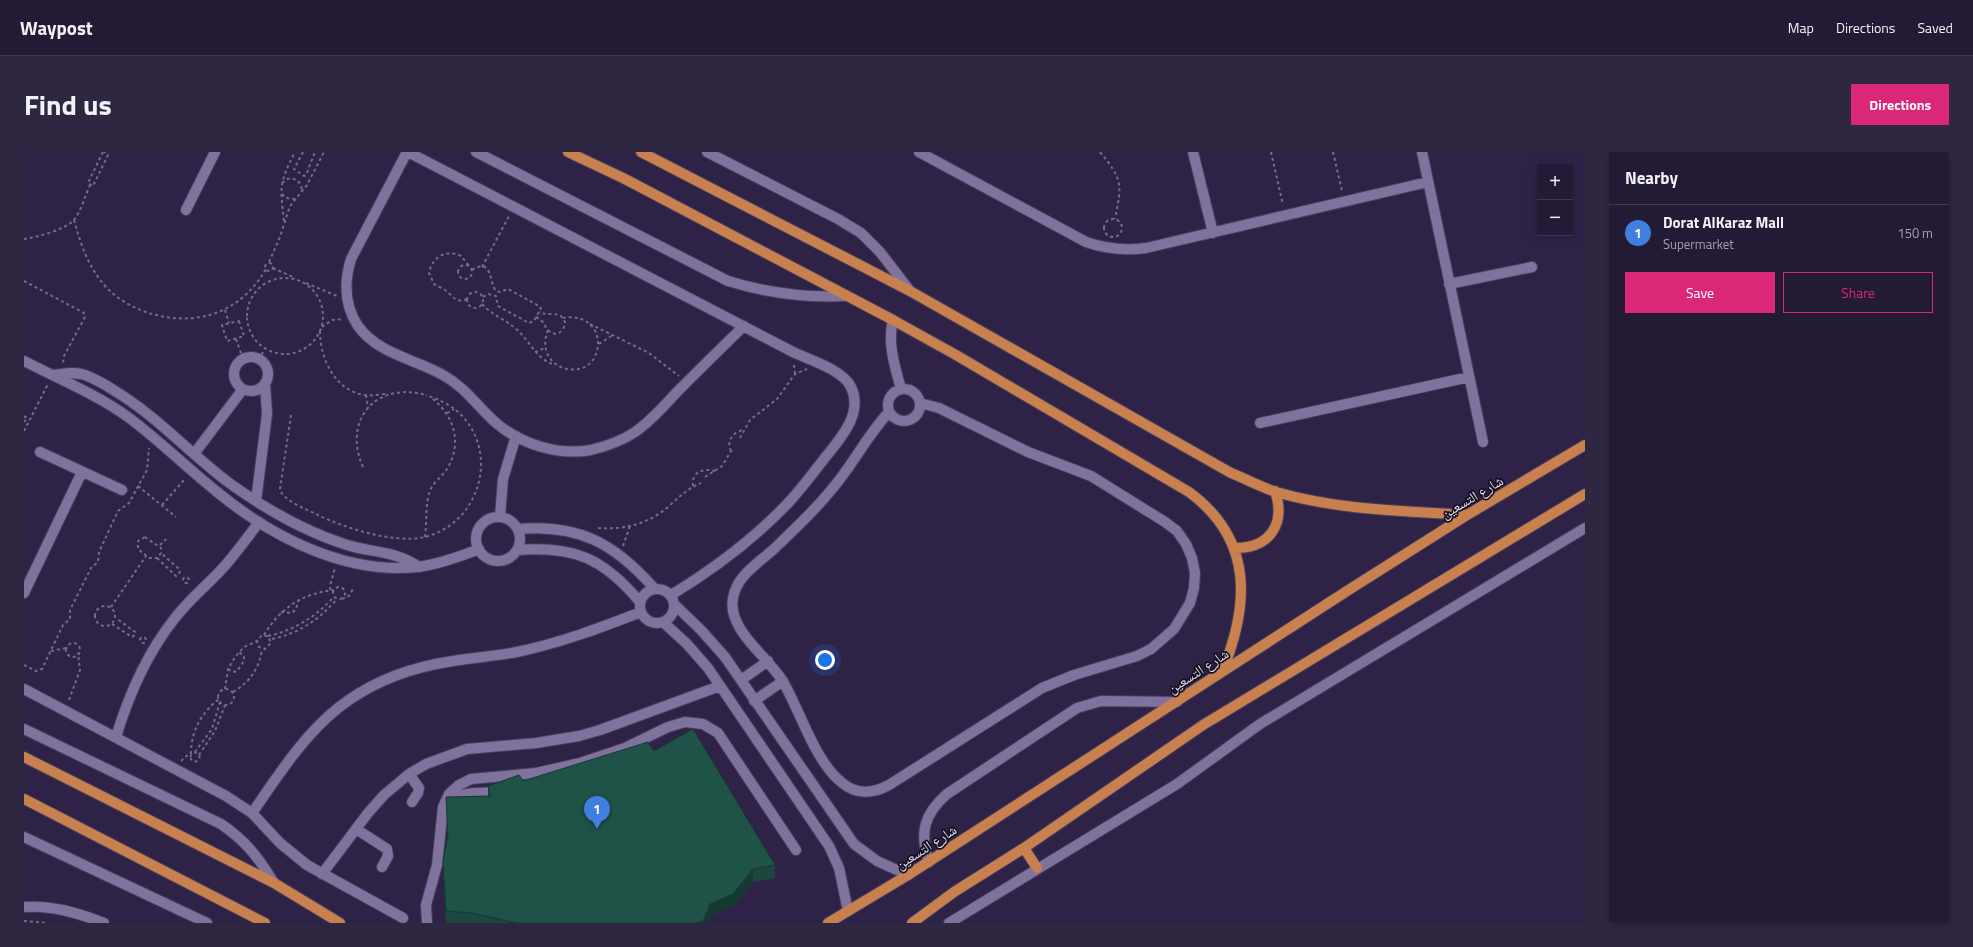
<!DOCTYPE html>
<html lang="en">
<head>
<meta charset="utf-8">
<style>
  body { margin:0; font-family:"Titillium Web","Noto Naskh Arabic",sans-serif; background:#2f2741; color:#f1f3f6 }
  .controls { position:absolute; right:12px; top:12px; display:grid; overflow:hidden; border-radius:0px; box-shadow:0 2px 10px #0003 }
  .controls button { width:36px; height:36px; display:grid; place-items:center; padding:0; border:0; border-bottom:1px solid #403850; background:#231a35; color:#f1f3f6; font:20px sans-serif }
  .you { position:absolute; left:801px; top:508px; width:14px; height:14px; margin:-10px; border:3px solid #fff; border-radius:50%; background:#1a73e8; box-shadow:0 0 0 6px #1a73e833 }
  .badge { display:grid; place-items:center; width:26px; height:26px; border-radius:50%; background:#db2777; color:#fff; font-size:13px; font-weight:700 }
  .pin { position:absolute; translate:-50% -33px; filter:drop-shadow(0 1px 2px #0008) }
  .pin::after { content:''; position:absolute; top:21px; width:14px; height:12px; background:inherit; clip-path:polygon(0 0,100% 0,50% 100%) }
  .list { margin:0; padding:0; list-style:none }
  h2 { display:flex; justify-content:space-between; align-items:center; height:52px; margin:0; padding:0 16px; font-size:17px }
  h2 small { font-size:13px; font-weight:400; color:#a3a1ad }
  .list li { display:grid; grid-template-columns:26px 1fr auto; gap:12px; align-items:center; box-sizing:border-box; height:56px; padding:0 16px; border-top:1px solid #403850 }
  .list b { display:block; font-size:15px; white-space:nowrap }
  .list p { margin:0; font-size:13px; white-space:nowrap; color:#a3a1ad }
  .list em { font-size:13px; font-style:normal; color:#a3a1ad }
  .actions { display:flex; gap:8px; padding:12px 16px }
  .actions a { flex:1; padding:9px 0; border:1px solid #db2777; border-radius:0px; text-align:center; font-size:14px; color:#db2777 }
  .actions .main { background:#db2777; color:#fff }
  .map { position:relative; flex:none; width:1561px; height:771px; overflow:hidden; border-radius:0px }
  header { display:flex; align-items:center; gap:24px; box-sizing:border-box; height:56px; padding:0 20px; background:#231a35; border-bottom:1px solid #403850 }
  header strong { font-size:19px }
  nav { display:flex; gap:22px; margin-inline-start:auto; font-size:14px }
  .intro { display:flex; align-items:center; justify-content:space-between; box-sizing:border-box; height:96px; padding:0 24px }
  h1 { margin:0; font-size:28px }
  .button { padding:10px 18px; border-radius:0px; background:#db2777; color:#fff; font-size:14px; font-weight:700 }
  main { display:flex; gap:24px; padding:0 24px }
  aside { flex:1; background:#231a35; border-radius:0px; box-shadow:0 2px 10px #0003 }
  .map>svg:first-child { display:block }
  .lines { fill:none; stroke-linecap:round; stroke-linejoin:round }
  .minor-casing { stroke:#493e5d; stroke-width:12 }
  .major-casing { stroke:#493e5d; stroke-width:12 }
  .path { stroke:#756b8b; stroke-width:2; stroke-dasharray:3 3; stroke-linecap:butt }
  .minor { stroke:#7f739d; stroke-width:10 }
  .major { stroke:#c8814e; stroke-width:10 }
  .wall { fill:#1b473e }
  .shaded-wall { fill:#163a32 }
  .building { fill:#1f5348; stroke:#163a32 }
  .labels { text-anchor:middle; stroke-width:3.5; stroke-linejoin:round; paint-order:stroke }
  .street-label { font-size:14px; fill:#e7e1f9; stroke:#151020 }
</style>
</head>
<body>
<header>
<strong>Waypost</strong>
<nav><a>Map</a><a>Directions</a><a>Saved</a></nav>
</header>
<div class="intro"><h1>Find us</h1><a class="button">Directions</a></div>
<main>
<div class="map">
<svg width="1561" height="771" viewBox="0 0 1561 771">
  <rect width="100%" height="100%" fill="#2f2247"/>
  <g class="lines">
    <defs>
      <path id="minor" d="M383,0l-56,107c-7,23 -7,46 7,67 20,28 57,33 85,49 22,12 34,31 52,47 25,22 63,34 96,28 16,-4 31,-9 44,-18 16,-11 29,-26 42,-40 22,-22 44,-44 67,-66
        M384,0l385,200c17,8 50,18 58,35 13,27 -12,53 -27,72 -11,14 -22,29 -35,43 -34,36 -75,67 -118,93
        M452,0l252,129c39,12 76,17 116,15
        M683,0l131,67 23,14 19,19 30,39
        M895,0l167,90c20,7 38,9 60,6l282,-66
        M1169,0l20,81
        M1398,0l61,290
        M162,58l29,-58
        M1425,132l83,-17
        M869,168c-6,23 2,47 8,69
        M210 222a17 17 0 1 1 34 0a17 17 0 1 1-34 0Z
        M0,209c35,18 72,33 104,56 31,23 58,50 88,74 54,45 129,84 202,76 21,-3 41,-10 61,-18
        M28,223c11,-1 22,-4 33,0 10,4 21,10 30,16 43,26 76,64 117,94 34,24 72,46 112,59 26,9 51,6 75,23
        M864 253a16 16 0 1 1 32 0a16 16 0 1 1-32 0Z
        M865,260c-18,19 -31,43 -46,63 -19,26 -43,49 -66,71 -16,16 -40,28 -44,52 -6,31 33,57 49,82 19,31 34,88 66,107 14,8 28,5 41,-2l153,-97 32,-13 63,-19 14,-7 23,-20 16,-26 4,-15 1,-15 -3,-15 -6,-14 -9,-13 -12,-9 -74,-46 -63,-24 -89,-44 -19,-5
        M1236,271l209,-46
        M16,300l82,38
        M170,302l49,-65
        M232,349l11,-87 -2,-31
        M476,365l3,-38 13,-43
        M452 387a22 22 0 1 1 44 0a22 22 0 1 1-44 0Z
        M494,377c61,-5 96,14 136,59
        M493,398c58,-4 86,8 123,52
        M616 454a17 17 0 1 1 34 0a17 17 0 1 1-34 0Z
        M0,441l58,-121
        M651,453l26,25 24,27 129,187 23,17 31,14
        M639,470l24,22 21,24 121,178 10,22 9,43
        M717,528l27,-19
        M0,537l202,107 26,17 28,30 27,22 96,53
        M730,549l29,-20
        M0,577l197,95c25,17 37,33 53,59
        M92,585c13,-43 31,-84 59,-119 14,-18 31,-32 46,-48 14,-15 26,-32 38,-48
        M385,622l10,14 -1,5 -6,9
        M422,652c12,-15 38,-9 54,-13
        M228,661c26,-37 50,-76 86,-105 28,-22 63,-37 98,-44 27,-6 55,-7 81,-12 43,-9 83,-24 124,-40
        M332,677l31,20 1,7 -6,11
        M0,685l183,86
        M905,710c-10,-29 -5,-48 18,-68l130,-86 24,-7 76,1
        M298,722l46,-61 16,-18 25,-21 17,-10 41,-15 69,-6 43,-7 21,-6 120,-44
        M0,755c28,-2 54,6 80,16
        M403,771l-1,-18 11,-40 6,-58 6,-13 10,-9 12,-6 65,-6 44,-10 45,-15 43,-21 17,-5 18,2 15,9 78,117
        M925,771l228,-139 83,-60 325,-196"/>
      <path id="major" d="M544,0l57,27 268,141 63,35 233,137c64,47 61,112 33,180
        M617,0l269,139 321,182c15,6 30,14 45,19 62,18 127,19 191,23
        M1211,396c35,0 51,-24 40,-57
        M0,605l250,126 66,40
        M0,647l241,124
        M1000,696l13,20
        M804,771l80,-48 439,-284 120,-76 118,-70
        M888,771l42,-31 70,-44 179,-123 382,-231"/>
    </defs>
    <use href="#minor" class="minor-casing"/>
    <use href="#major" class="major-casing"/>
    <path class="path" d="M79,0l-15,31 5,3 15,-31 -4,-3
      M279,0l-9,17 10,7 2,-1 9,-23
      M1076,0c23,28 22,32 15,67
      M1247,0l12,53
      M1309,0l9,39
      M258,31l5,-4c9,-2 14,3 15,12
      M258,42l4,4 9,1
      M1080 76a9 9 0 1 1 18 0a9 9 0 1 1-18 0Z
      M50,68c6,22 13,43 27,61 27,35 85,48 124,28 18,-9 31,-23 41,-40
      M260,69c-4,-34 -5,-38 11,-69
      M0,87c13,-2 41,-9 50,-19 7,-9 11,-24 16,-35
      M245,110l11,-25 10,-31 17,-21 17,-33
      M241 115a4 4 0 1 1 8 0a4 4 0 1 1-8 0Z
      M434 120a7 7 0 1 1 14 0a7 7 0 1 1-14 0Z
      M458,115l27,-51
      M249,116l22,10
      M448,118c21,-13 17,13 24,21l4,1 8,-3 31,17 2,2 -7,13 -5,2 -31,-17 -2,-10 -8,-2 -5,3
      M223 164a38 38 0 1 1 76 0a38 38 0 1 1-76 0Z
      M0,129l60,32 1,4 -21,39 -1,7
      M282,131l31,13
      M443 148a8 8 0 1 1 16 0a8 8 0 1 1-16 0Z
      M443,147c-11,5 -14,-3 -22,-9 -3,-3 -8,-3 -11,-6l-5,-11c3,-16 17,-24 32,-17l9,11
      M458,152c10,11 22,15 33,24 15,12 20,31 40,37
      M201,158l4,13
      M512,165c10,5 7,9 13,14 8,7 16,-1 16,-9l-4,-6c-8,-4 -14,0 -22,-4
      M215,169l5,15 -17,5 -5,-16z
      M566,172l59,29 30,23
      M298,175l10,-7 11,-1
      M524,178c-16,40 42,55 49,20 2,-7 1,-15 -3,-21 -8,-11 -19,-13 -31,-11
      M296,179c0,28 15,60 45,64 7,1 16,-1 23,-1
      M212,187l7,20
      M575,192l14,-9
      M511,200l10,-4
      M235,208l6,-12
      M770,213l1,9
      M342,243l2,13
      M423,261l7,-4
      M267,263l-11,74c1,10 27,21 36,25 28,14 78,30 109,23 52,-13 74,-78 39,-119 -10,-12 -24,-18 -38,-23
      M0,264l3,2 -3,4
      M0,279l24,-47
      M716,286l10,-18 27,-21 18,-25 12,-5
      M707,299c-5,-10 2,-19 12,-21
      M339,315c-21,-47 13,-86 63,-72
      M681,325l17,-11 11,-18
      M114,334l38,31
      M669,334c-2,-14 10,-18 22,-15
      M138,353l23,-26
      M574,376c26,2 50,-4 70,-21 11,-10 19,-18 33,-24
      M121,385l16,11v5l-4,5h-8l-11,-9v-8z
      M401,385c2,-15 0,-33 5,-46 3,-9 12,-14 17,-22 16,-26 7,-55 -17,-72
      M136,393l6,-6
      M599,394l7,-20
      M133,406l19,18 3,-2 1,-4 -19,-17
      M159 428a3 3 0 1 1 6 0a3 3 0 1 1-6 0Z
      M309 441a6 6 0 1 1 12 0a6 6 0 1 1-12 0Z
      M306,438l1,-8 4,-14
      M318,447l7,-3 4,-7
      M71 464a10 10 0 1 1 20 0a10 10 0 1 1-20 0Z
      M87,455l35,-51
      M257,460l11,1 4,-4 3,-10
      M88,472l20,13 3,-2v-3l-19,-14
      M240,483c16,-27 39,-42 70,-45
      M244,484c27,-6 47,-19 66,-39
      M116 488a3 3 0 1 1 6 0a3 3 0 1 1-6 0Z
      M248,487c27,-6 47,-19 65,-40
      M42 498a7 7 0 1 1 14 0a7 7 0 1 1-14 0Z
      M27,499l15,-3
      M0,513l12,6 6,-2 21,-44 7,-6v-9l21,-42 7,-6 1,-10 19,-41 11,-8 18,-33 2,-22
      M204,517l5,3 4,-1 7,-10v-5l-5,-4
      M201,537l3,-20 7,-12 9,-10 13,-6 4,-5h7l3,7 -6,6 -6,-2 -2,-6
      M194 545a8 8 0 1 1 16 0a8 8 0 1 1-16 0Z
      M209,540c17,-10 26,-23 29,-43
      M45,548l11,-30 -2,-17
      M171,600l17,-23 8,-27
      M166.5 605a4.5 4.5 0 1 1 9 0a4.5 4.5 0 1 1-9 0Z
      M167,602c0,-23 10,-41 28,-55
      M175,603l16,-24 10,-26
      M157,609l10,-9
      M0,769l23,2"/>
    <use href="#minor" class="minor"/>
    <use href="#major" class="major"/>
  </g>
  <path class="wall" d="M630,599l121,114v13l-22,4 -20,24 -23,10 -3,7h-261l-3,-48v-13l5,-24 -2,-41 42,-1v-10l35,-5z"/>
  <path class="shaded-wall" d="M729,717v13l-20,24 -23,10 -3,7h-13l16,-19z"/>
  <path class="building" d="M669,577l82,136 -22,4 -20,25 -23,10 -7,17 -9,2h-177l-45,-10 -26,-2 -3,-49 5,-26 -2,-39 45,-1 -3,-10 31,-11 4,6 125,-39 6,9z"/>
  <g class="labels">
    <g class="street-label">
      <text transform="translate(1448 345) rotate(-31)" y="5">شارع التسعين</text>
      <text transform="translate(1174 519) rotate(-33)" y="5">شارع التسعين</text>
      <text transform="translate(902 695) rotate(-33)" y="5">شارع التسعين</text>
    </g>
  </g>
</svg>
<div class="controls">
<button>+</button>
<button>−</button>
</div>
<div class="you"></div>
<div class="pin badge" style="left:573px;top:677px;background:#3f7fe0">1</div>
</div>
<aside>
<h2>Nearby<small></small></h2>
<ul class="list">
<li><span class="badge" style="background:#3f7fe0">1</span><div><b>Dorat AlKaraz Mall</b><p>Supermarket</p></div><em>150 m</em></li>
</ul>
<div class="actions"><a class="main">Save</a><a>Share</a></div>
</aside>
</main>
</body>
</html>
